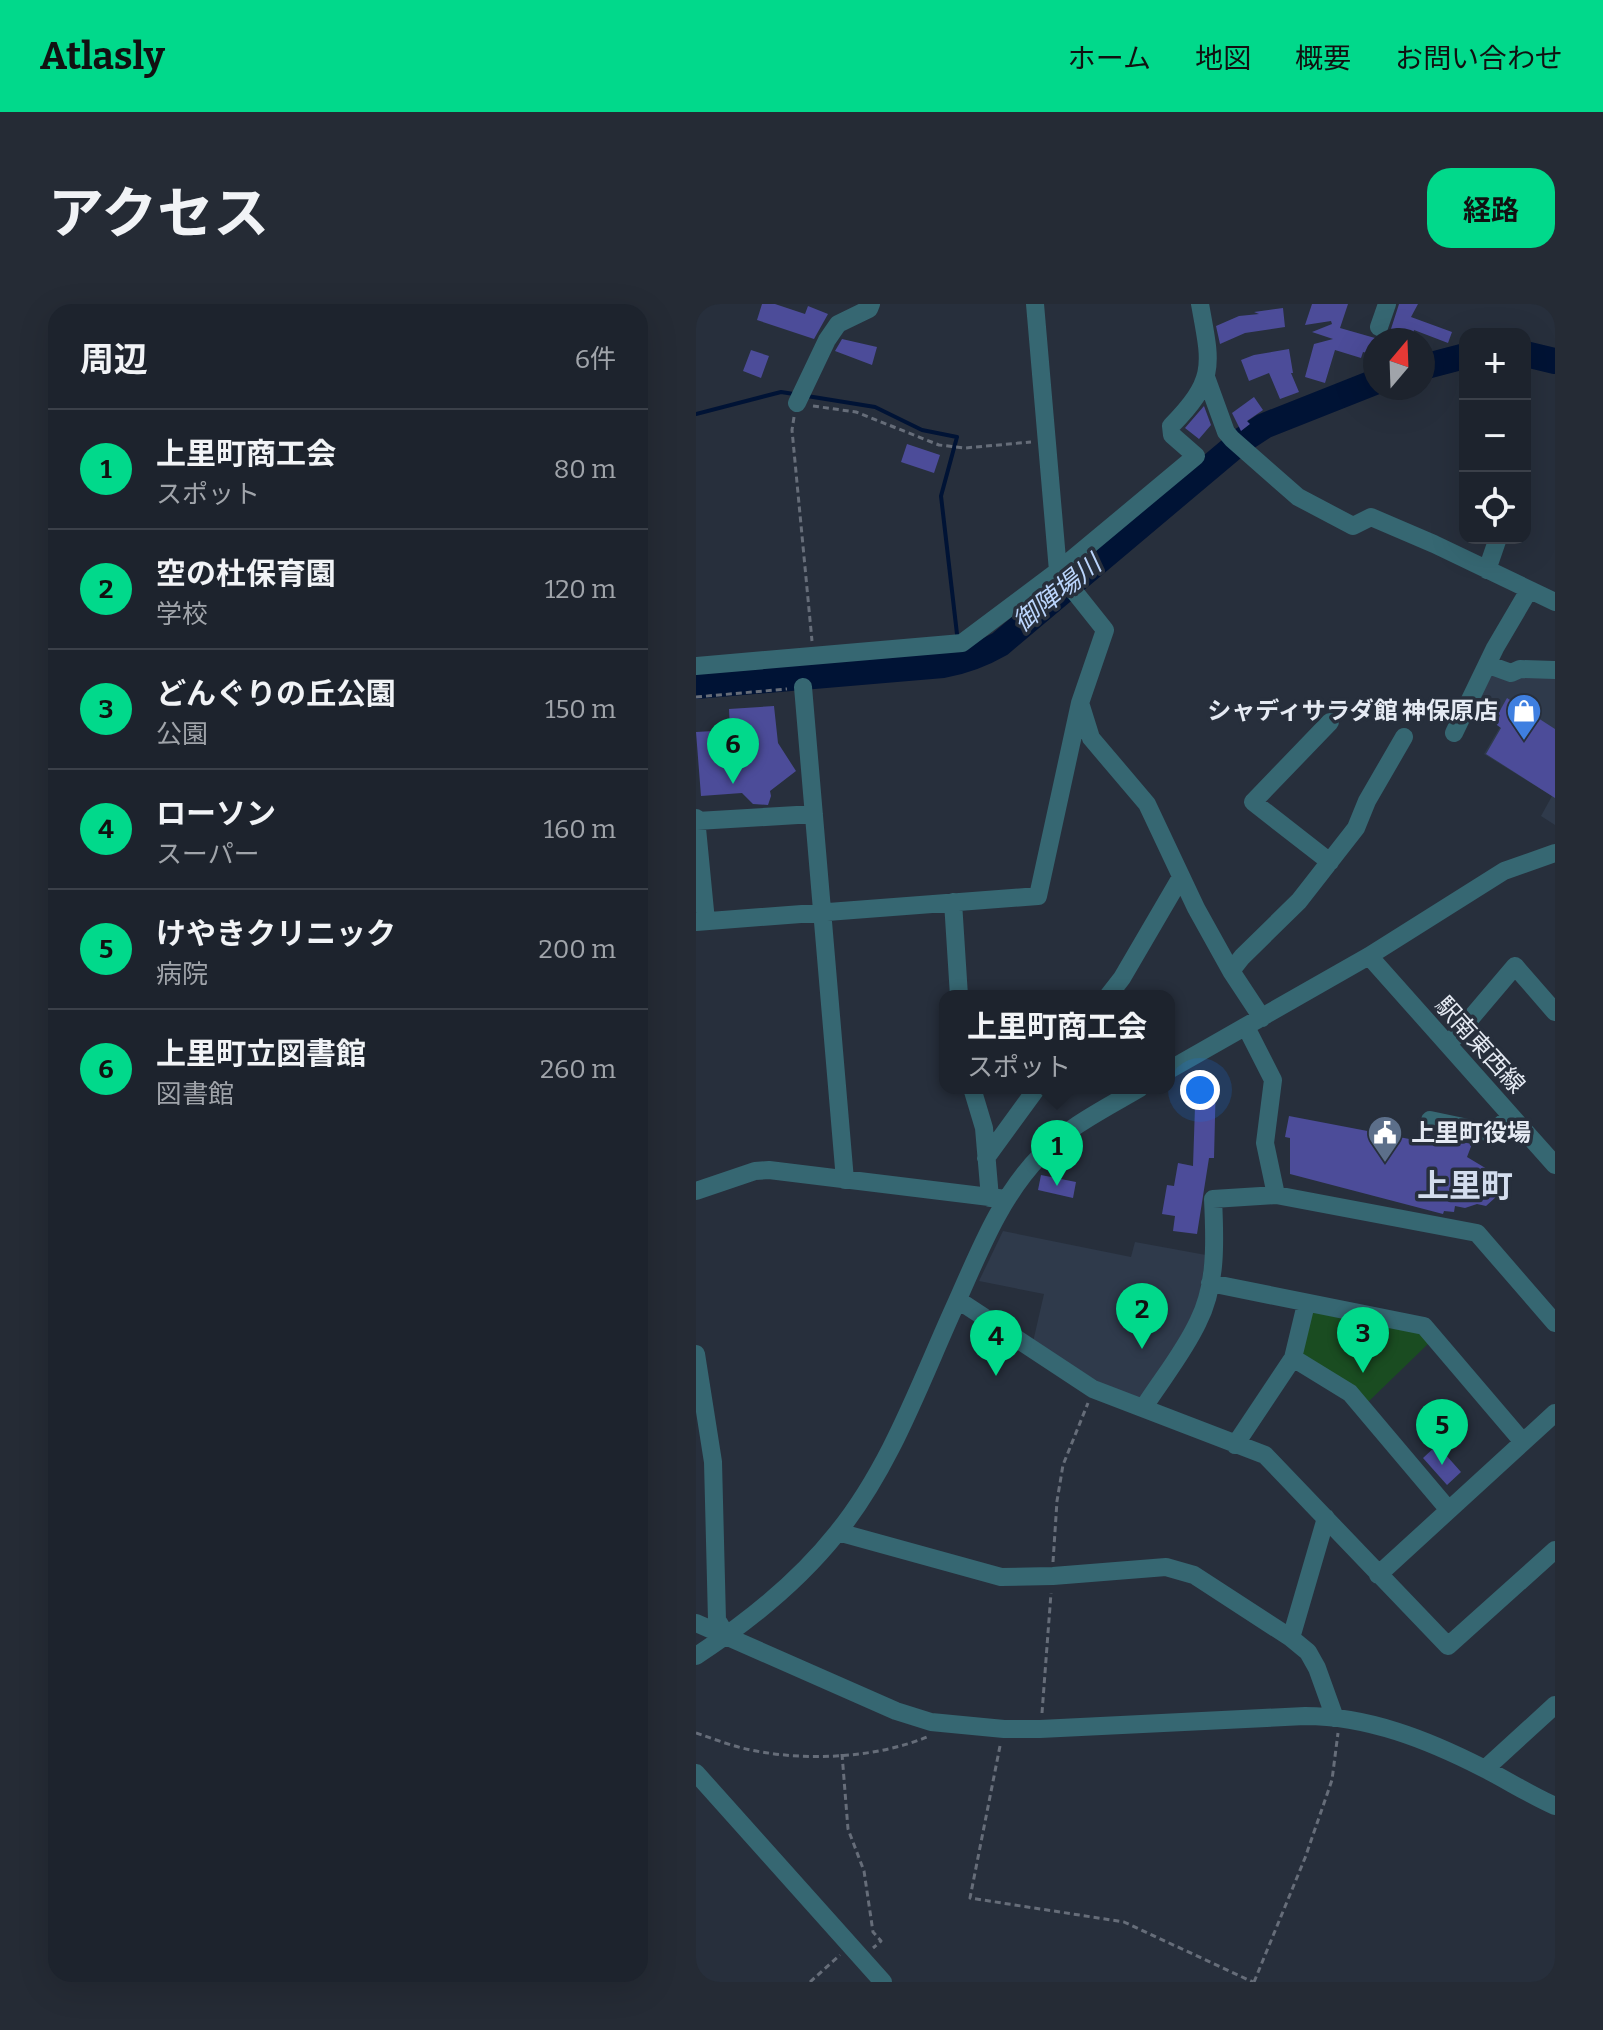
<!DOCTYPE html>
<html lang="ja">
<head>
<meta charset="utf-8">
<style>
  body { margin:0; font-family:Bitter,"Noto Sans JP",serif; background:#252b35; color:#f1f3f6 }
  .controls { position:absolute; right:24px; top:24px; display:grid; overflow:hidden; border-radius:16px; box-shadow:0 8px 32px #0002 }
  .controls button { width:72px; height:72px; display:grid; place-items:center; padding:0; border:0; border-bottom:2px solid #3b4049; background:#1d232d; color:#f1f3f6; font:40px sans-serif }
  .compass { position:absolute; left:667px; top:24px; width:72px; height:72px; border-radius:50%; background:#1d232d; box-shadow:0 8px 32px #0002; rotate:19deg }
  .you { position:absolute; left:504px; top:786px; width:28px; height:28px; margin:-20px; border:6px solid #fff; border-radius:50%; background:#1a73e8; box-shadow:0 0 0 12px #1a73e833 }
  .badge { display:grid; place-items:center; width:52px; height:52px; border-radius:50%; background:#01d98b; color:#111; font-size:26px; font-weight:700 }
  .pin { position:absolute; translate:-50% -66px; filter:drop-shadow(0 2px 4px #0008) }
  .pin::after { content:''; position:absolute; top:42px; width:28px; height:24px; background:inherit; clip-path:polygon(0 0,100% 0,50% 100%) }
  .popup { position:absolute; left:243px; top:686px; width:236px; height:104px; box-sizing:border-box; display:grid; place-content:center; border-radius:16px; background:#1d232d; filter:drop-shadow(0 2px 6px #0005); font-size:26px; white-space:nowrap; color:#a0a4aa }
  .popup b { font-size:30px; color:#f1f3f6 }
  .popup::after { content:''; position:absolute; left:50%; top:100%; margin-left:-16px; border:16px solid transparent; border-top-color:#1d232d }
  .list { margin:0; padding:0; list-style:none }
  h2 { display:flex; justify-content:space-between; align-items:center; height:104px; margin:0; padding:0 32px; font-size:34px }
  h2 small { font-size:26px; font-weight:400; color:#a0a4aa }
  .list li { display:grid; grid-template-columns:52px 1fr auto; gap:24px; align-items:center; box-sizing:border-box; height:120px; padding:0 32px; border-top:2px solid #3b4049 }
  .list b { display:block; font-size:30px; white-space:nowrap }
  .list p { margin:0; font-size:26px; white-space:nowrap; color:#a0a4aa }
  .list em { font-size:26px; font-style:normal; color:#a0a4aa }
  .icon { flex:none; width:44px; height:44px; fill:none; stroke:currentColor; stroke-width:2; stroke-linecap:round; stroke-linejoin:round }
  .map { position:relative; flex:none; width:859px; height:1678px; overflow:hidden; border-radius:24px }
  header { display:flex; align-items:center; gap:48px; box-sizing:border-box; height:112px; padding:0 40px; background:#01d98b; color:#111 }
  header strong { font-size:38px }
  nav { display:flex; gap:44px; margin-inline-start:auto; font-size:28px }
  .intro { display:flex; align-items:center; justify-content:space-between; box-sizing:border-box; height:192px; padding:0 48px }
  h1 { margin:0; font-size:56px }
  .button { padding:20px 36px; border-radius:24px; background:#01d98b; color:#111; font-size:28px; font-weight:700 }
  main { display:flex; gap:48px; padding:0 48px }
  aside { flex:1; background:#1d232d; border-radius:24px; box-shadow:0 8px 32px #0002 }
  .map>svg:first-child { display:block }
  .built { fill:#2f3a4b }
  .green { fill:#1a4c21 }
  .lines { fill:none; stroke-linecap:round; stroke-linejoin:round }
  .stream { stroke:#001335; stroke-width:4 }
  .river { stroke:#001335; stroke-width:26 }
  .building { fill:#4c4c99 }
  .path { stroke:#666d79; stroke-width:3; stroke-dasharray:6 4; stroke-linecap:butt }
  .minor { stroke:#366772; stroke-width:18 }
  .labels { text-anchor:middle; stroke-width:7; stroke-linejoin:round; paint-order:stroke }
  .poi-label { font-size:24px; font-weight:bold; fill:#e5eaf3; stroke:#272f3c; text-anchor:end }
  .street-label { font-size:24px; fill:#e5eaf3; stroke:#272f3c }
  .water-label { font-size:26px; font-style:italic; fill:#bbd5fc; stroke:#272f3c }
  .district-label { font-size:32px; font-weight:bold; fill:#d3ddee; stroke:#272f3c }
</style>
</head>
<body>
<header>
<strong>Atlasly</strong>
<nav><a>ホーム</a><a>地図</a><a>概要</a><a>お問い合わせ</a></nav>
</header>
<div class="intro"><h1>アクセス</h1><a class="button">経路</a></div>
<main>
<aside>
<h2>周辺<small>6件</small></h2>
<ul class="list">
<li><span class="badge">1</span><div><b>上里町商工会</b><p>スポット</p></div><em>80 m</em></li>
<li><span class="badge">2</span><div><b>空の杜保育園</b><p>学校</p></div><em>120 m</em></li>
<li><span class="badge">3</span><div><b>どんぐりの丘公園</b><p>公園</p></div><em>150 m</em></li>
<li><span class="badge">4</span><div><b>ローソン</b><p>スーパー</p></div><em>160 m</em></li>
<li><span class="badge">5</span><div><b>けやきクリニック</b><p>病院</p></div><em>200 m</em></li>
<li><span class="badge">6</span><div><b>上里町立図書館</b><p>図書館</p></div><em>260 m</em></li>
</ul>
</aside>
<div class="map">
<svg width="859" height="1678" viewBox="0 0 859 1678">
  <rect width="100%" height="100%" fill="#272f3c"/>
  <path class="built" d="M798,367l61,1v153l-14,-9 11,-20 -68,-42 16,-27 -24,-15 -1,-8z
    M307,927l128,26 4,-15 71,13 -10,60 -53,81 -6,2 -35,-14 -69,-42 11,-48 -65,-13z"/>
  <path class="green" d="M618,1006l107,23 8,10 -62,60 -67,-48 7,-41z"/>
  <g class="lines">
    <path class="stream" d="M111,92l68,11 47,23 35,7 -16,59 16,138
      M0,110l85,-22 13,2
      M265,347l2,11"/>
    <path class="river" d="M829,50l30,7
      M727,63l42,-11
      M0,382l247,-21c22,-4 38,-10 57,-21l241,-203 23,-15 111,-44"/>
  </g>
  <path class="building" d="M66,0h13l30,10 3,-8 20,8 -14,25 -57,-19z
    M616,0h36l-8,24 35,10v17l-12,-3 -2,6 -26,-8 -10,33 -20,-6 9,-33 19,-5 -21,-7 20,-8 -1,-3 -26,4z
    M703,0h19l-7,13 41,15 -4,11 -34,-13 -2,8 -22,-6z
    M587,4l2,19 -40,6 -25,11 -4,-18 23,-10 20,-2 -5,-2z
    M146,35l35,8 -5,18 -37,-14z
    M593,45l4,24h-2l8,19 -19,7 -11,-26 -20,8 -8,-21 13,-5z
    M55,46l18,6 -8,22 -18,-7z
    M558,93l9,13 -16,11 3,3 -9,7 -9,-18z
    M508,102l7,19 -12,14 -14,-11z
    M211,140l33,11 -6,18 -33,-11z
    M811,394l48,31v69l-69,-44 15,-26 -4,-3 3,-10 -2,-1z
    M78,402l4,37 18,28 -26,20 1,5 -3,9 -15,-1 -11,-11 -41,3 -5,-64 34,-2 -1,-21z
    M500,773l20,1 -2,80h-5l-12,76 -24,-3 2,-15 -13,-2 5,-29 7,1 4,-23 15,3z
    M593,812l136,26 2,-7 45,9 -5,13 25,15 15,15 -21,19 -9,-2 -12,4 -10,-2 -1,6 -10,-1 -1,3 -153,-40v-36l-5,-1z
    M345,871l35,7 -3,16 -35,-8z
    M741,1141l24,27 -14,13 -24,-27z"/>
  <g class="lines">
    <path class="path" d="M117,102l43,6 83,33 26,3 66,-6
      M98,113l-2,13 20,211
      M0,393l91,-8
      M357,1258l4,-61 6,-36 25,-62
      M346,1409l9,-120
      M0,1429c21,7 43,16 66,19 52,9 116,5 165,-15
      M304,1442l-30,152 154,24 129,60
      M146,1450l6,75 16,42 9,61 8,9 -8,7
      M114,1678l30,-27
      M558,1678l51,-124 27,-78 6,-47"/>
    <path class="minor" d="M683,23l8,-23
      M510,73l20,55 6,7 66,58 55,29 18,-9 63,27 121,58
      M101,99l30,-63 11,-16 31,-15 2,-5
      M791,266l11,-32
      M793,361l22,8 9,-4 35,1
      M0,362l266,-23 96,-72 138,-115 -24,-21 -1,-9c46,-47 40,-61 29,-122
      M107,383l42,493
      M385,402l10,32 56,66 49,104 35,63 31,47
      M758,429l41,-85 34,-58
      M0,514l10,103
      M1,517l117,-7
      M634,558l-77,-60 77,-80
      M257,598l6,94
      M0,618l342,-26 42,-193 25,-73 -47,-59 -23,-267
      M673,652l186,209
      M535,667l11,-14 57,-56 57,-73 11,-27 37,-64
      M412,692l14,-18 59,-101
      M550,723l27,53 -8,63 11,52
      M752,741l67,-79 40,46
      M473,766l200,-114 135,-85 51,-18
      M276,784l12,40 6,70
      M734,816l62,13 19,-17
      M290,854l51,-70
      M0,887l59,-20 14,-1 237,29
      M514,979l214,43 98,115
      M262,996l135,89 172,66 183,191 107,-96
      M0,1050l17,108 4,158 9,15
      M597,1054l57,35 98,116
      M448,1103c18,-28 40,-55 54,-85 19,-37 17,-83 15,-123l63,-4 201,38 78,90
      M539,1141l58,-87 13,-54
      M142,1228l163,45 52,-1 113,-9 28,8 97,63 17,14 9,16 18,50
      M682,1271l177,-162
      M0,1319l200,88 35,11 73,7h36l265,-13c63,0 123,24 178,52 24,12 47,27 72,38
      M595,1334l35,-120
      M0,1352c52,-34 102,-74 141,-123 53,-65 83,-150 117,-225 24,-53 45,-110 86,-152 27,-29 66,-48 100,-68
      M789,1465l70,-64
      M0,1469l187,209"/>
  </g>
  <defs>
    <symbol id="shop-pin" viewBox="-11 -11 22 30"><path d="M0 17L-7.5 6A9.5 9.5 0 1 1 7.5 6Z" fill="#3f7fe0" stroke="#272f3c"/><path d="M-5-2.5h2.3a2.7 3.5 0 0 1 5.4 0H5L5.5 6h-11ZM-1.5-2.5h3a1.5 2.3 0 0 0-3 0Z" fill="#fff"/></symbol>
    <symbol id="civic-pin" viewBox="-11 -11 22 30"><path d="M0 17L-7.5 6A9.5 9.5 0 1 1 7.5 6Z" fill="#5c6f8a" stroke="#272f3c"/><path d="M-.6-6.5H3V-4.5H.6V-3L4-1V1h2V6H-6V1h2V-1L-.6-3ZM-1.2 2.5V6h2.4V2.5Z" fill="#fff"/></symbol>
  </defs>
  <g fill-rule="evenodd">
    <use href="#shop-pin" x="808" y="387" width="40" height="54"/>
    <use href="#civic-pin" x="669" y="809" width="40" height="54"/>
  </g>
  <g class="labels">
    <g class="poi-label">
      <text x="802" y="415">シャディサラダ館 神保原店</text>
      <text x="715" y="837" text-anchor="start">上里町役場</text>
    </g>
    <g class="street-label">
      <text transform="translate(784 741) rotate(48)" y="8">駅南東西線</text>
    </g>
    <g class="water-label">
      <text transform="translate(361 289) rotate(-39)" y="9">御陣場川</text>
    </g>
    <g class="district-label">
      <text x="769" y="893">上里町</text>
    </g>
  </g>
</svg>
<div class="controls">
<button>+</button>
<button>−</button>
<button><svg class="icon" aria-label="locate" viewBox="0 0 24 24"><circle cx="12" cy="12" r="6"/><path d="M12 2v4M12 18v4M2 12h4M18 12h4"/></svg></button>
</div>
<svg class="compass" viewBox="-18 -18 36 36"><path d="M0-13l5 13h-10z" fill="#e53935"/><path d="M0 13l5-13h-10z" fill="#a0a4aa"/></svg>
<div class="you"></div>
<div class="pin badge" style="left:361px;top:882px">1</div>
<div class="popup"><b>上里町商工会</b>スポット</div>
<div class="pin badge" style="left:446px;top:1045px">2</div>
<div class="pin badge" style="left:667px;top:1069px">3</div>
<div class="pin badge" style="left:300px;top:1072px">4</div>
<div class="pin badge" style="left:746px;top:1161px">5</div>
<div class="pin badge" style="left:37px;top:480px">6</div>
</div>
</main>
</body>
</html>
